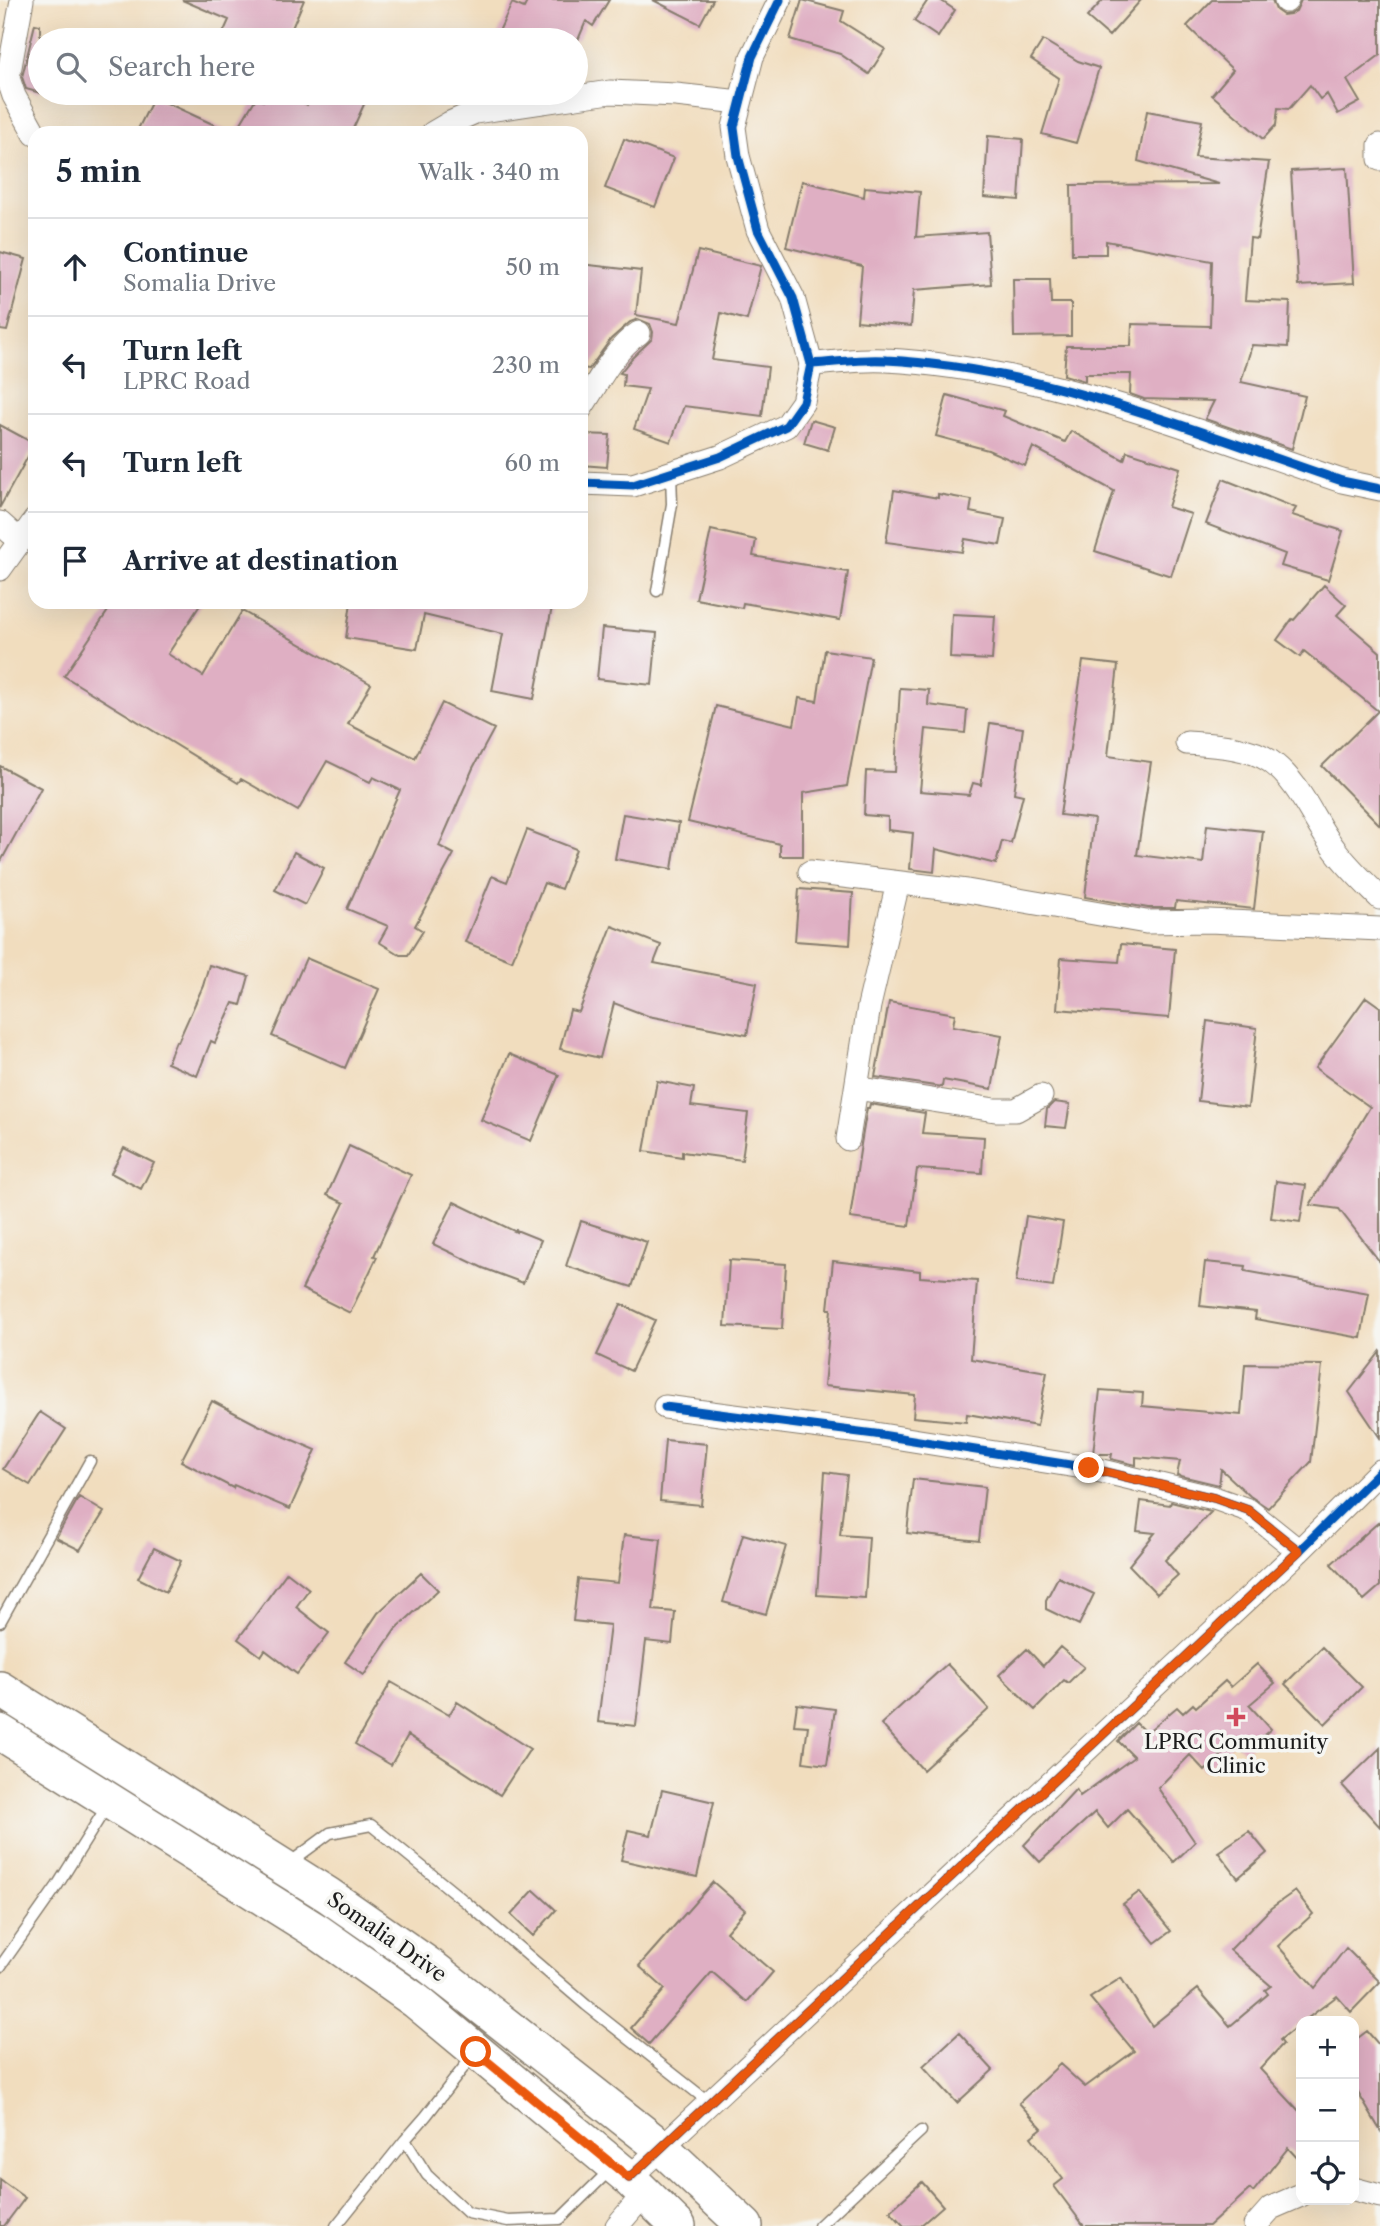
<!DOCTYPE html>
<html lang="en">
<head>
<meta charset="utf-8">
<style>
  body { margin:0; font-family:"Libre Caslon Text",serif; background:#f6f6f7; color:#1f2937 }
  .controls { position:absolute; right:21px; bottom:21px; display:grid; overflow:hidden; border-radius:14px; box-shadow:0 7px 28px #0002 }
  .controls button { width:63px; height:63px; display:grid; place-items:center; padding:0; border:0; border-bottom:2px solid #e0e1e3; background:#fff; color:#1f2937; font:35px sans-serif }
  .stop { position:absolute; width:21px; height:21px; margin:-16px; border:5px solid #ea580c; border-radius:50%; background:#fff }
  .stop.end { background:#ea580c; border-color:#fff; box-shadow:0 2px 7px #0008 }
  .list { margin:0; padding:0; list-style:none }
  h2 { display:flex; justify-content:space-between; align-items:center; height:91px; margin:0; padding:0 28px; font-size:30px }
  h2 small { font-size:23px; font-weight:400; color:#747a83 }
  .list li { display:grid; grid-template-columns:46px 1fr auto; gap:21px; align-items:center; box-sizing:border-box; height:98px; padding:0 28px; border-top:2px solid #e0e1e3 }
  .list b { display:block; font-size:26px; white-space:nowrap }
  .list p { margin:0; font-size:23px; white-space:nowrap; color:#747a83 }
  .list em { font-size:23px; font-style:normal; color:#747a83 }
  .icon { flex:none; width:38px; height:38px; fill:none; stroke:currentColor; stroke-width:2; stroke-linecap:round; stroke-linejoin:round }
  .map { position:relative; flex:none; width:1380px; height:2226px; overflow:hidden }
  .search { position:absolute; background:#fff; box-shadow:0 7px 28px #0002; left:28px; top:28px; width:560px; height:77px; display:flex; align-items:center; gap:18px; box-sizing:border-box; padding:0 24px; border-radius:38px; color:#747a83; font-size:26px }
  .panel { position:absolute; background:#fff; box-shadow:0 7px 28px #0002; left:28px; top:126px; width:560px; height:483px; border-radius:21px }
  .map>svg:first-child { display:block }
  .building { fill:#dfafc3 }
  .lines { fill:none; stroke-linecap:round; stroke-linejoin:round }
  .lane-casing { stroke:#867c6d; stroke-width:13 }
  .street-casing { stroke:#867c6d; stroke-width:25 }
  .primary-casing { stroke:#867c6d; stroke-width:38 }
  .lane { stroke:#fff; stroke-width:10 }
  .street { stroke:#fff; stroke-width:23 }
  .primary { stroke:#fff; stroke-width:35 }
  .cycleway-casing { stroke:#f6f6f2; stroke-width:13 }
  .cycleway { stroke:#0057b8; stroke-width:9 }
  .route { stroke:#ea580c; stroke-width:9 }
  .poi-dot { fill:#d1495b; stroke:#f6f6f2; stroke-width:2.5 }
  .labels { text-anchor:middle; stroke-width:7; stroke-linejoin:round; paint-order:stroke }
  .poi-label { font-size:21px; fill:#1c1c1c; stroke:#f6f6f2 }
  .street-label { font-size:21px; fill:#1c1c1c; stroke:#f6f6f2 }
</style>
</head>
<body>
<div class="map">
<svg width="1380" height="2226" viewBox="0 0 1380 2226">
  <rect width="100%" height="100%" fill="#f6f6f2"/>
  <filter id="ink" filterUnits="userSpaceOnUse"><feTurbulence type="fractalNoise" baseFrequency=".0143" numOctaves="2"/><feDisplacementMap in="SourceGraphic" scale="14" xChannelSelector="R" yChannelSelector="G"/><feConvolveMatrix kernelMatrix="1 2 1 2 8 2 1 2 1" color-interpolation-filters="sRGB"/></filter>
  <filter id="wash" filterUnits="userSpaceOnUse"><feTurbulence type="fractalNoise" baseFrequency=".00686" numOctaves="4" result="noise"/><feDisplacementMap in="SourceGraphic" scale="28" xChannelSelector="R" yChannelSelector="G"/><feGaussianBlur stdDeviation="1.57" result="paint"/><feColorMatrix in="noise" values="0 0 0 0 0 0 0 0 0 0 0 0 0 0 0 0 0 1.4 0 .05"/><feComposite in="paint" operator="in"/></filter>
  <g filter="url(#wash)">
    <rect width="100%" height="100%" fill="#f1ddbe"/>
    <g id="blocks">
      <path class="building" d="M182,0h122l-17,40h-67l9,-20z
        M528,0h81l-16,26 -7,-5 -8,19h-83l17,-37 12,5z
        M653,0h60l-13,24z
        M802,0l42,11 -3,10 44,28 -16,25 -29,-20 -50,-15z
        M928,0h12l15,10 -17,27 -24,-16z
        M1103,0h38l-32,36 -22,-19z
        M1212,0h60l4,10 7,5 7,-1 6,-3 5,-11h79v55l-33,25 13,22 -22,12 -11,-20 -7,5 -10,-14 -21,24 -11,-1 -2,17 -13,14 -51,-44 21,-25 -46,-44z
        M35,24l5,1v68l-14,-4 -4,-12z
        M1043,40l35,21 21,7 -23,75 -34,-9 17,-56 -28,-19z
        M268,93h17l22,12 6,-12h35l18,7 -15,33h-116l21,-35 7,3z
        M154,97l78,36h-96z
        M1147,111l55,10 -7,36 74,5 -12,77 -7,-1 -5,62 45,2 -2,45 -36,-2 -11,37 64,14 -13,53 -87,-30 9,-18 -70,-2 -14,-5 1,-20h-46v7l-21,-6 2,-29h65l1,-22 78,2 2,-65 -106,-20v13h-34l-1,-69 148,-1 -81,-23z
        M988,136l35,3 -4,61 -35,-3z
        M624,139l50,19 -19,49 -50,-19z
        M1347,168l7,115 -56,3 -7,-115z
        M802,181l62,16 1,-10 55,5 -4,45 71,-5 4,52 -77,6 -3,36 -54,-5 5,-55 -76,-19z
        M698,251l63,15 -14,54 -26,-7 -9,47 56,7 -6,49 -78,-10 -13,36 -37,-13 14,-40 -25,-3 1,-12 -4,-1 12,-15 20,-19 1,-7 -3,-8 -12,-5 -8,3 -19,17 -22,30 -8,-1v-104l60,7 -5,44 43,8z
        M0,252l26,7 -19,72 -7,-1z
        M1013,279h37l1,24h20v33l-57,1z
        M947,395l58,16 -2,5 62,26 6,-11 53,29 3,-9 53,17 -12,39 23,7 -20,62 -76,-25 19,-60 -81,-44 -8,19 -37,-16 -52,-14z
        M811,420l24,7 -7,23 -24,-7z
        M0,425l35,19 -35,63z
        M581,434l29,1 -3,32 -26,-2z
        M1223,479l73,29 -4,7 51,16 -15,49 -47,-14 4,-12 -79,-30z
        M894,490l44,8v-4l34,6 -2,12 35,7 -5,26 -35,-6 -3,13 -76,-10z
        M711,530l45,10 -3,16 95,16 -8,48 -97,-17 -1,5 -46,-9z
        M1324,585l22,20 -9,10 43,37v173l-58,-59 56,-55 -74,-60 -4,6 -23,-17 15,-21 2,1z
        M114,602h88l-34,52 35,22 39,-65 129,73 -23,40 67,34 27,-55 52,26 -21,39 -34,78 15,8 -39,72 8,5 -15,24h-8l-21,-13 9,-16 -41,-17 53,-119 -27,-13 -3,5 -43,-21 -29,50 -57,-32 -3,4 -174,-107z
        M351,602h202l-19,97 -42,-8 11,-57 -79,-19 -7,34 -71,-11z
        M952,614l43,2 -3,44 -42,-2z
        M602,628l55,5 -5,52 -55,-6z
        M825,650l46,7 -24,129 -44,7v63h-23v-12l-92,-22 28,-116 78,19 5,-27 18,3z
        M1083,661l35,4 -10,91 43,6 -14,93 66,8 4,-38 56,6 -9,78 -78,-8 -1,7h-27l-63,-11 9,-78 -34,-4z
        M900,688l29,2 -1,15 39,5 -2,23 -39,-4 -6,62 49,4 4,-12 8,2 9,-62 33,5 -9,65 9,2 -12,48 -9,-2 -6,23 -60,-15 -2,23 -24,-3 3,-36 -25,-3v-13l-24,-2 2,-44 29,1z
        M0,766l41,22 -41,75z
        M623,814l56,9 -7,46 -57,-10z
        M527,830l49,19 -15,40 -17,-6 -32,78 -47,-19 27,-66 15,6z
        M294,852l30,16 -19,37 -30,-15z
        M799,889l54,4 -3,52 -55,-4z
        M612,926l49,19 -7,18 103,20 -10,52 -99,-19 -34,-13 -14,55 -40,-9 10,-39 9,2z
        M1121,944l54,5 -6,69 -112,-9 4,-51 58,4z
        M306,958l73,31 -34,79 -73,-32z
        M209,965l40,11 -8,29 -8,-2 -18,40 -4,-2 -14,35 -30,-13 9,-22 2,1 25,-56z
        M1366,997l14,10v255l-41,-53 -29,-4 60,-98 -55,-39z
        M889,1002l66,12 -2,12 49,9 -10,54 -49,-9 -1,7 -67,-10z
        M1207,1021l50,7 -9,79 -50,-6z
        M509,1054l50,21 -28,66 -50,-21z
        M657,1081l37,7 -3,18 57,7 -6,47 -60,-8v5l-38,-6z
        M1054,1102l16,2 -4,24 -21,-2 2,-17z
        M870,1104l55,9 -3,20 62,4 -2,36 -65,-4 -8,57 -59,-8 11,-74 6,-36h2z
        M349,1146l62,29 -37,81 3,1 -27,56 -48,-24 42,-86 -17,-8z
        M124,1148l30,15 -13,26 -30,-16z
        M1276,1181l30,4 -6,37 -29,-4z
        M454,1202l62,30v-2l25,10 -18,43 -40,-15 -50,-24z
        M1026,1216l37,6 -10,65 -37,-5z
        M581,1221l66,21 -15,45 -66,-21z
        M729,1260l57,4 -4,65 -57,-3z
        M833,1261l87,10v6l57,4 -6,78 76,13 -10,54 -70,-12 -1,8 -53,-5 2,-22 -91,-9 7,-77h-3z
        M1205,1262l41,4 -1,5 124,22 -8,45 -106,-19 1,-7 -56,-6z
        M621,1304l34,16 -24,51 -34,-16z
        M1380,1352v86l-31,-46z
        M1245,1364l77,1 -11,97 -43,46 -18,-12 -29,-27 -2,16 -42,-10 3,-14 -44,-4v8l-25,-6 1,-5h-19l7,-64 43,3 -1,13 99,9z
        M212,1401l46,24 58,25 -26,59 -56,-24 -1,3 -52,-27z
        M40,1412l26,17 -36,56 -27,-16z
        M665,1440l42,4 -6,61 -41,-4z
        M825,1472l22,3 -7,60 29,2 -4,61 -48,-3z
        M913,1479l72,8 -6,54 -72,-8z
        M79,1497l25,15 -24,38 -24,-12z
        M1141,1501l29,4 1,-3 40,10 -46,48 13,15 -21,19 -28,-29 26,-32 -18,-2z
        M1380,1521v65l-16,14 -33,-36z
        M743,1534l43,12 -20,68 -43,-12z
        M624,1535l37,4 -8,71 22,2 -3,32 -26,-3 -10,85 -38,-4 12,-97 -37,-4 5,-42 40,4z
        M154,1548l27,13 -15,31 -28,-14z
        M287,1572l22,17 -13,18 33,26 -32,41 -32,-24 -4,6 -23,-17z
        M421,1573l17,17 -43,40 -31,45 -19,-13 33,-49z
        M1058,1577l36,17 -15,31 -33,-16v-9z
        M1060,1647l24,20 -16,16 -4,-3 -29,30 -36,-35 28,-26 16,17z
        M1322,1647l40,40 -37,37 -40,-40z
        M947,1664l42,45 -66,61 -42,-46z
        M1257,1664l18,19 -26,22 22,24 -27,23 -9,-10 -30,29 -15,-16 -32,33 37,54 -21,20 -47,-53 -19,19 -13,-16 -55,50 -16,-17 52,-56 4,7 54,-39 -16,-16 18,-18 10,10 31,-26 6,6 10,-9 3,3 29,-26 6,6z
        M391,1682l58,33 8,-13 73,47 -30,46 -92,-60 -17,30 -36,-21z
        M797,1704l38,5 -8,56 -24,-3 5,-36 -14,-1z
        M1380,1748v79l-38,-42z
        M662,1790l52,12 -17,75 -76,-17 7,-30 23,5z
        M1249,1831l18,22 -29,25 -20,-26z
        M713,1882l32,28 -19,22 47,40 -26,30 -35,-30 -63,72 -18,-16 34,-39 -26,-23z
        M534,1890l22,20 -23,26 -22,-21z
        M1295,1891l18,23 -35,32 37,42 31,-40 34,34 -29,30 -14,-16 -33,25h-3v2l-21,17 3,4 -23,25 41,44v49l-13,-14 -35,44 -3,-3 -41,37h-125l-30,-40 9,-7 -32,-42 11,-9 -23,-25 41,-39 25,23 49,-36 -44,-53 31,-20 31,48 46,-37 32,37 38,-32 -3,-4 6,-4 -41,-36 41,-42z
        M1139,1892l32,39 -16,12 -32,-39z
        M1367,2031l13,15v84l-26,-44v-45z
        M959,2033l34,37 -36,33 -34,-37z
        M0,2180l25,18 -21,28h-4z
        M922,2182l21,24 -23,20h-16l-14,-15z"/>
    </g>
  </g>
  <g filter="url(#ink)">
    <use href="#blocks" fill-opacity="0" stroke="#867c6d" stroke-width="2"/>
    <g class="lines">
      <defs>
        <path id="lane" d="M657,591l15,-87 -1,-31
          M0,1622l90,-161
          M288,1864l42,-31 41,-8 97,79 118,101 124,98
          M0,1967l57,-81 50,-80
          M474,2054l-48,62 -21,24 22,35 41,38 40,8 52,-2 51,-50
          M336,2226l69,-86
          M819,2226l102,-95"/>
        <path id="street" d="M22,0l-14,78 6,18 21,38
          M1286,1l1,-1
          M433,133l17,-10 25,-11 135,-20 66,3 64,7
          M1380,145v14
          M811,364c25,-1 50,-6 75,-4 157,8 308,71 456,121l38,8
          M581,408c17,-25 32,-58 58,-75
          M581,483l52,2 87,-28 66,-31 17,-24 8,-38 -18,-66 -35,-68 -20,-74 -4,-29 18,-70 28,-57
          M0,523l19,17
          M0,569l35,-49
          M1187,743c26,2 61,3 83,18 31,22 43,61 66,90 13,17 29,32 44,47
          M810,872l157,19 179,31 63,-1 171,8
          M856,1088l139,22h21l25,-14
          M848,1139l21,-133 29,-123
          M665,1407l210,27 214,34 125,30 34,12 51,41
          M629,2178l670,-627 81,-80
          M1354,2189l26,7
          M617,2226l28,-33
          M1255,2226l16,-18 30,-13"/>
        <path id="primary" d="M0,1689l328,206 102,71 232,182 83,78
          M0,1732l318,200 98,69 213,177 49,48"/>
      </defs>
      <use href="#lane" class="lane-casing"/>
      <use href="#street" class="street-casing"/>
      <use href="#primary" class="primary-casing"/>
      <use href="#lane" class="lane"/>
      <use href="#street" class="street"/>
      <use href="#primary" class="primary"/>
      <defs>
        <path id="cycleway" d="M811,364c25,-1 50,-6 75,-4 157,8 308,71 456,121l38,8
          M581,483l52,2 87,-28 66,-31 17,-24 8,-38 -18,-66 -35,-68 -20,-74 -4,-29 18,-70 28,-57
          M665,1407l210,27 214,34 125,30 34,12 51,41
          M629,2178l670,-627 81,-80"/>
      </defs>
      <use href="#cycleway" class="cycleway-casing"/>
      <use href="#cycleway" class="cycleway"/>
    </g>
  </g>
  <g class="lines" filter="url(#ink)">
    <path class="route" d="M476,2052l153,126 670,-627 -51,-41 -34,-12 -125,-30"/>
  </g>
  <path class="poi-dot" d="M1232.5 1706.5h7v7h7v7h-7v7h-7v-7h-7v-7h7z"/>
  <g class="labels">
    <g class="poi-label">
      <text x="1236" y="1749">LPRC Community<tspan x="1236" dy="24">Clinic</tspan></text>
    </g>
    <g class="street-label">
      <text transform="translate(387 1937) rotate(35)" y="7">Somalia Drive</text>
    </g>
  </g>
</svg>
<div class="controls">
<button>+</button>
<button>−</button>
<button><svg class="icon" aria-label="locate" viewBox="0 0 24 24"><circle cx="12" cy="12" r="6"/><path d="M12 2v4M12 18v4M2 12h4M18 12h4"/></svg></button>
</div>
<div class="stop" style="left:476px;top:2052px"></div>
<div class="stop end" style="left:1089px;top:1468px"></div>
<div class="search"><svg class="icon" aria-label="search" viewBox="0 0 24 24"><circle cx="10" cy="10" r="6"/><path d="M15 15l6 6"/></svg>Search here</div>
<section class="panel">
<h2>5 min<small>Walk · 340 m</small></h2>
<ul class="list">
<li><svg class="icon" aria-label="ahead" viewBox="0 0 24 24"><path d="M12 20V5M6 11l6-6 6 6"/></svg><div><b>Continue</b><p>Somalia Drive</p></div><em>50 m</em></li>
<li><svg class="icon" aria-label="left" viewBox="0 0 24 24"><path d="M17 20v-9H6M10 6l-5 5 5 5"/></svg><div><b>Turn left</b><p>LPRC Road</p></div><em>230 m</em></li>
<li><svg class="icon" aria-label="left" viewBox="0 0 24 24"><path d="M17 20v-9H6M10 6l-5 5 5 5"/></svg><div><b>Turn left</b></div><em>60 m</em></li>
<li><svg class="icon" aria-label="arrive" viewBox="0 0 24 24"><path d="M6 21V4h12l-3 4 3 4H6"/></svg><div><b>Arrive at destination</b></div></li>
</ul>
</section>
</div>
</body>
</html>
